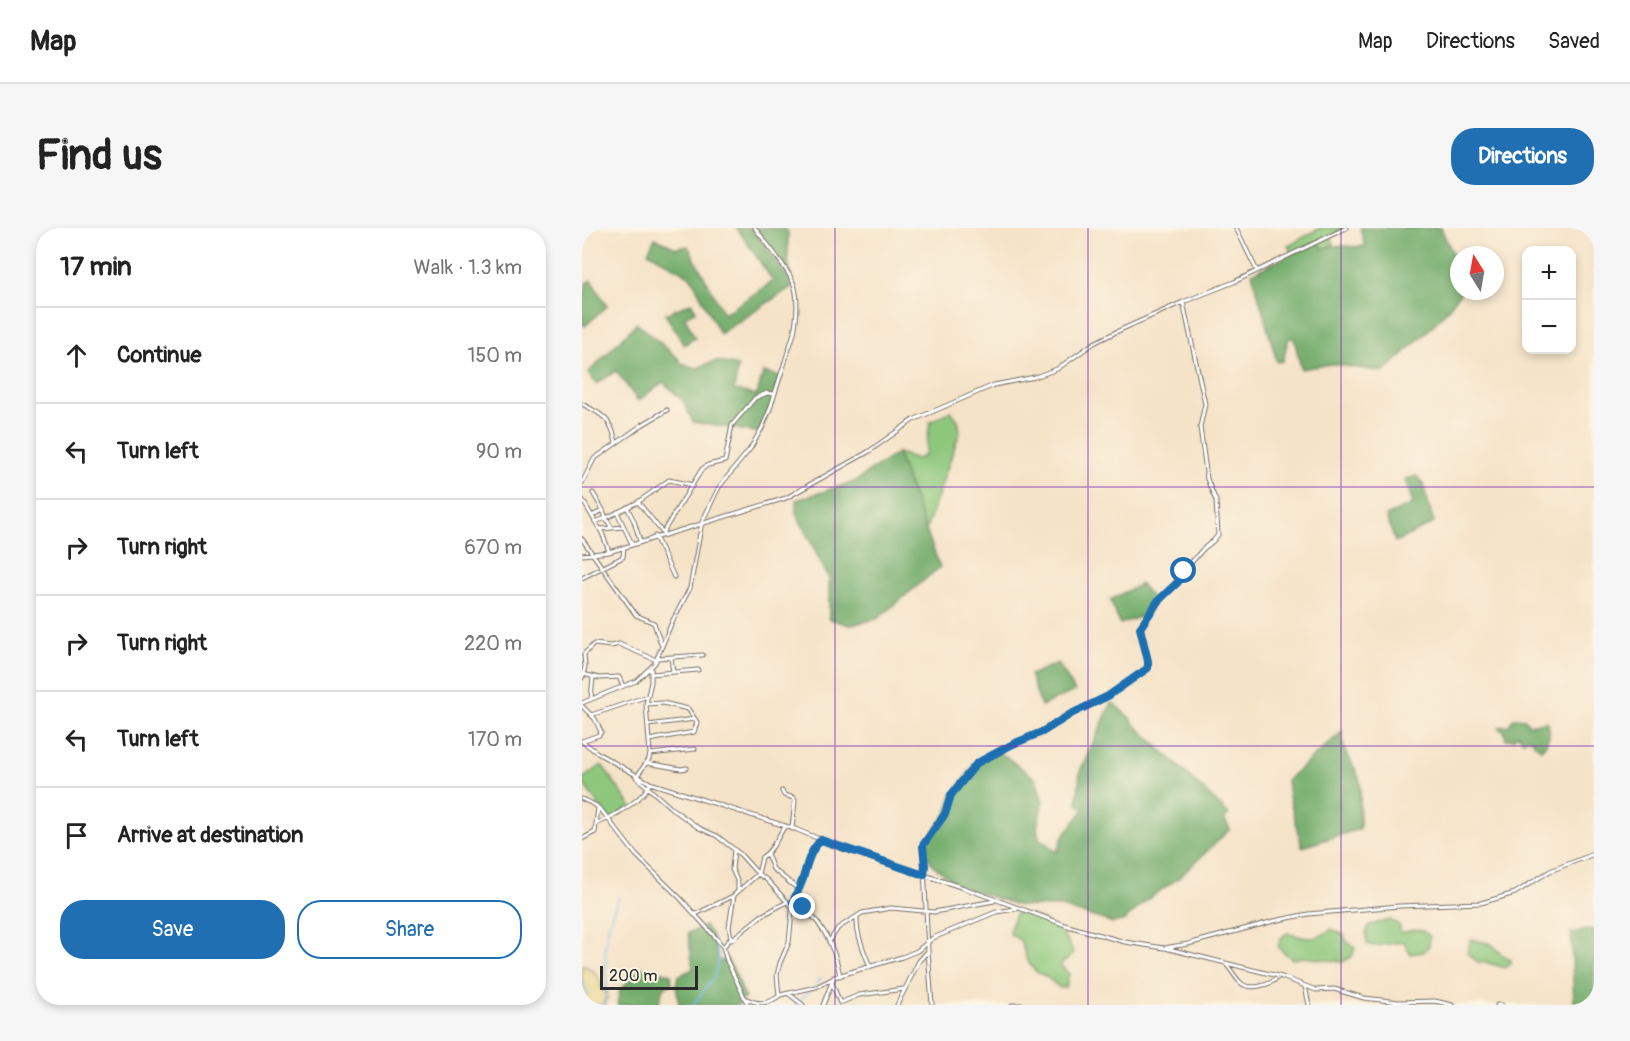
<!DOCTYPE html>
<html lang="en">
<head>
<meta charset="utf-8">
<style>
  body { margin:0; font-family:Pangolin,sans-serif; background:#f6f6f6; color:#222 }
  .controls { position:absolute; right:18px; top:18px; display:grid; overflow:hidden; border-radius:12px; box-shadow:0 3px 9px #0003 }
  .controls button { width:54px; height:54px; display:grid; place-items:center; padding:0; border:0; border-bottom:2px solid #e0e0e0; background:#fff; color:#222; font:30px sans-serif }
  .compass { position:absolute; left:868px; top:18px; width:54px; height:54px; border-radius:50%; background:#fff; box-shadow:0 3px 9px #0003; rotate:349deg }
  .scale { position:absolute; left:18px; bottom:15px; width:98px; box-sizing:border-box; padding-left:6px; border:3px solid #2b2b2b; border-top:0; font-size:16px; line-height:21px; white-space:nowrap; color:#2b2b2b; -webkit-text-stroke:4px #fcf5e5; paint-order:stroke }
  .stop { position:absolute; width:18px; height:18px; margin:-14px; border:4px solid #1f6fb2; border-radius:50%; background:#fff }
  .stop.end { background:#1f6fb2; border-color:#fff; box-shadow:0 2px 6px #0008 }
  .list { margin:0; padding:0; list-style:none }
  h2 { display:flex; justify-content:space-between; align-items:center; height:78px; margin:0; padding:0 24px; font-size:26px }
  h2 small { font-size:20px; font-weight:400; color:#767676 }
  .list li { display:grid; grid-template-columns:39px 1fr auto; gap:18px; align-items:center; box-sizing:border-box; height:96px; padding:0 24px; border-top:2px solid #e0e0e0 }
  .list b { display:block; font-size:22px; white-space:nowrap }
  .list em { font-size:20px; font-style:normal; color:#767676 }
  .actions { display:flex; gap:12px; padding:18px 24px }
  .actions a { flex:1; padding:14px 0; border:2px solid #1f6fb2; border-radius:24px; text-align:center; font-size:21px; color:#1f6fb2 }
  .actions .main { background:#1f6fb2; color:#fff }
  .icon { flex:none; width:33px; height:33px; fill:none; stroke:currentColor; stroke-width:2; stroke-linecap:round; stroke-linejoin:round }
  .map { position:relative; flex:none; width:1012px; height:777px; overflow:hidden; border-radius:24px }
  header { display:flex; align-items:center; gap:36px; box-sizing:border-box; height:84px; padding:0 30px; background:#fff; border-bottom:2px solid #e0e0e0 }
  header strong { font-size:28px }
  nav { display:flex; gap:33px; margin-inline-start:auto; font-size:21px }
  .intro { display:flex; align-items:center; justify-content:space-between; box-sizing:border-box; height:144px; padding:0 36px }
  h1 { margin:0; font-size:42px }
  .button { padding:15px 27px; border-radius:24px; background:#1f6fb2; color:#fff; font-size:21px; font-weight:700 }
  main { display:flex; gap:36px; padding:0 36px }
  aside { flex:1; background:#fff; border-radius:24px; box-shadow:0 3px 9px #0003 }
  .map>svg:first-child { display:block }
  .green { fill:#8dc77b; stroke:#5c7953; stroke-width:1.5 }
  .forest { fill:#72ac6b; stroke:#4e6c4b; stroke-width:1.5 }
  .sand { fill:#eeda9e; stroke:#8c8264; stroke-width:1.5 }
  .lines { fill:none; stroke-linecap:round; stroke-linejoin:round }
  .stream { stroke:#72b9ea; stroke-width:1.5 }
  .minor-casing { stroke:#726b62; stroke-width:5 }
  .minor { stroke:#fff; stroke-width:3 }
  .route { stroke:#1f6fb2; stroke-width:8 }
  .grid { fill:none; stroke:#7b2cbf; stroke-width:1.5; stroke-opacity:0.55 }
</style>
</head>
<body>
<header>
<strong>Map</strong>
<nav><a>Map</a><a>Directions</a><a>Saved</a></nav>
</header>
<div class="intro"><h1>Find us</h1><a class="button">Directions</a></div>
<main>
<aside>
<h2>17 min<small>Walk · 1.3 km</small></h2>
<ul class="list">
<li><svg class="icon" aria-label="ahead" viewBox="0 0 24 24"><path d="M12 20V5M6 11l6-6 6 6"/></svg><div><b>Continue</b></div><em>150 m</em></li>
<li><svg class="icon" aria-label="left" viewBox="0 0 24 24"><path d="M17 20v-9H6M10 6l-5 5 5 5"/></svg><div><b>Turn left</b></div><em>90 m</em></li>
<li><svg class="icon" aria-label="right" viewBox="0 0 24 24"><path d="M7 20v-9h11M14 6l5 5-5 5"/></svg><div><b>Turn right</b></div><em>670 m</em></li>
<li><svg class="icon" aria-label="right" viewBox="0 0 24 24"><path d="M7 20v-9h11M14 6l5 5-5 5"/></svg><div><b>Turn right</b></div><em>220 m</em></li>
<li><svg class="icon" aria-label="left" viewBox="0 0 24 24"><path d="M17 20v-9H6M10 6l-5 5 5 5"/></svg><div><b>Turn left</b></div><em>170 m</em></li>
<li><svg class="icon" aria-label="arrive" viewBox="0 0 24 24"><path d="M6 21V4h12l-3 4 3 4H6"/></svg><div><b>Arrive at destination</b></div></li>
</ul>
<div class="actions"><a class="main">Save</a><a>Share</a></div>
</aside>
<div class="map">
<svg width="1012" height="777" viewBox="0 0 1012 777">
  <rect width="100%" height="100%" fill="#fcf5e5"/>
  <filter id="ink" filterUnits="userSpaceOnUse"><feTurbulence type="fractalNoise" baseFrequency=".0167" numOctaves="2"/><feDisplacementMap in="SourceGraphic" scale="12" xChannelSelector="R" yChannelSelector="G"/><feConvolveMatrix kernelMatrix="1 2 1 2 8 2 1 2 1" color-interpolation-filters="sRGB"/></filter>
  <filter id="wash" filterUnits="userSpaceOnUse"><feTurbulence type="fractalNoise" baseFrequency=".008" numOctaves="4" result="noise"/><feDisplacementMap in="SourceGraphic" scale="24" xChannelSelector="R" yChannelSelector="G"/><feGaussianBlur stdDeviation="1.35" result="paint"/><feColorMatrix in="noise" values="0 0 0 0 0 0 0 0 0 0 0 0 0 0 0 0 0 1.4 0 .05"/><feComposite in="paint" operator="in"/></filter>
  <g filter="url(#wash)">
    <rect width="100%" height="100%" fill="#f5e3c8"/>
    <path class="green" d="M738,0h26l-16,8 4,8 -11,5 -31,5 -4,-8z
      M369,183l7,9 2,11 -34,99 -29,-77 21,6 7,-4 5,-33z
      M20,537l29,41 -21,15 -28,-39v-3z
      M437,685c20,1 51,20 54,41l-13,11 9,9 -3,13 -6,1 -15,-12 -9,-4 -9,-12 -7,-20 -9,-5 -2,-3 6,-18z
      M808,692l9,5 2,8c12,-3 20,-7 29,4l-1,8 -5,7 -14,2 -6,-12 -31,4 -6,-2 -1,-10 3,-9z
      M750,701l12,6 3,7 8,6 -3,8 -9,6 -40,-5 -11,2 -14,-12 3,-9 6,-5c22,6 26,9 45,-4z
      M889,711l20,5 15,14 5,2v4l-6,4 -20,-6 -6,1 -12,-10z"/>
    <path class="forest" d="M155,0h15l41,58 -73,48 -29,-57 -43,-25 7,-14 21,10 12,-2 36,68 49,-33z
      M173,0h29l4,4v27l3,19z
      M778,0h81l18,40v23h2c-18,29 -52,57 -77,81l-52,-8 -31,5 -7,-31 -6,1 -5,22 -6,1 -25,-89 66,-32 5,8c16,-7 25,0 42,-3z
      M9,52l16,26 -22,20 -3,-2v-19l4,-22z
      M109,75l5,8 -11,6 10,21 -11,7 -19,-31z
      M55,95l42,36 2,5 16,4 19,-7 22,5 -4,24 23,5 6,-23 18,5 -20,56 -68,-11 -10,-21 -20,-19 -25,19 -22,-30 -20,13 -8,-11z
      M315,225l43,114 -63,52 -27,6 -21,-6v-40l-33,-66v-13l58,-18z
      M835,248l6,8 11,39 -39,19 -9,-26 27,-12 -8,-25z
      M559,356l14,17 -7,13 -28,10 -10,-24z
      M476,435l17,28 -34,15 -11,-31z
      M530,474l19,17 3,5 95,90 -5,5 6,10 -50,48 -33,23 -22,20 -12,3 -52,-16 -41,-1 -61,-20 -25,-20 -9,-12 -1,-9 22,-31 6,-19 20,-27 5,-5 22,-11 37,27 7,22 -6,26 2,11 18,14 5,-14 22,-29 -7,-6 3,-32z
      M932,490l11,1 4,6 18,-4c5,11 2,21 -6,28l-7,-5v-3l-6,-3 -5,3 -5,-7 -5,5h-7l-2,-9h-4l-1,-3 9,-1z
      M760,504c-1,21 15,33 18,50 2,16 -3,28 1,44l-2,3 -57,18 -13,-51 -2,-16z
      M123,698l6,8 8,27 8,-2 8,13 10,26 -6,3 1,4h-61l-3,-21 2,-8 15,-7 -5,-36z
      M1012,701v76h-20l-3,-72z
      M59,740l30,6 1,10 -9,4 -5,17h-41l3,-15z"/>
    <path class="sand" d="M0,737c12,5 18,10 19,24l6,3 1,5 -3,4 1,4h-24z"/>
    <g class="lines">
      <path class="stream" d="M0,752l6,14 -6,5
        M234,757l5,-7
        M21,777l4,-22 -3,-14 2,-3c-3,-26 2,-45 13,-69
        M111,777l21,-28 5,-19 -6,-20
        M213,777l18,-17"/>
    </g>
  </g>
  <g filter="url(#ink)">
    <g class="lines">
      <defs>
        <path id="minor" d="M654,0l21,43
          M0,176c20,10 30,15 34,39
          M0,255l12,-24 48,-34 25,-15
          M11,265l10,17
          M0,271l20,34 7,18
          M56,274l25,31
          M45,279l7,14 6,20
          M35,284l15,32
          M10,288l11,-6 3,8 32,-16 31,-22 24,5
          M13,294l11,-4 5,9
          M18,301l24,-2
          M81,304l39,-63 6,-4 17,-4 7,-36 23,-27 12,-5 7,1
          M73,308l19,41
          M0,311l54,76 18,8 7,21
          M0,327l27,-3 177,-54 82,-46 45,-32 81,-35 41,-8 22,-8 37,-26 24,-12 65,-29 51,-20 112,-54
          M0,350l41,-21 1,-10
          M75,430l46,-3
          M89,430l2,14
          M1,446l16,4 20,-1 4,9
          M69,446l47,-4
          M0,450l3,-11 -1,-13 10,-10 17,2 8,-2 37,16
          M9,471l2,-22
          M0,475l54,-22 19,-18 17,-41 18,-34 12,-66 17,-35 31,-38 12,-21 8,-19 24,-76c3,-16 5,-37 -1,-51 -7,-16 -27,-39 -38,-54
          M64,476l17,-1 25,6 9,13 -3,10 -45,8
          M0,478l13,13 6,13 -2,3 -17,6
          M9,487l57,-19
          M66,497l47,-6
          M0,513l17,13 51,29 145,46 49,20 120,39 104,38 57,16 39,6 24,-4 86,-23 34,-7 91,-8 82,-3 34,-10 35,-22 44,-17
          M68,526l45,-5
          M65,535l34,6 6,-1
          M55,548l12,-17 1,-5 -4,-50 5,-22v-14
          M54,549l35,31 28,20 18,8 23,18 18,20 9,6 25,27
          M200,563l2,4 10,3 1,3 -3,28
          M0,571l13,6 7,6 34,44 45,44 35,39 7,9 4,14 21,44
          M14,596l2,-16
          M0,611l13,-7 1,-8c16,-7 48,-24 54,-41
          M152,622l-2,19 6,14v7
          M185,626l6,15 25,20
          M211,674c27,13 42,45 47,74
          M112,687l39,-19
          M275,689c-1,18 7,33 13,50
          M149,712l30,-24 26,-14
          M247,714l9,-14 24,-15 29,-5 43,4 60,-11
          M141,719l8,-9 -2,-11 5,-32 24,-21 4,-17c10,-5 16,-21 23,-31
          M583,720l117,29 34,13 18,-1 30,9 35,4 36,-1 17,4
          M643,735c6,6 10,15 16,20 9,8 31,2 38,-7
          M250,755l8,20
          M723,758l4,19
          M207,766l14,11
          M198,767l36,-8 16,-8
          M165,771c12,6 21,5 32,-3l-2,-21 3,-12 9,-21 4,-40 19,-52 9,-11
          M258,775l19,-8 45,-6
          M241,777l11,-28 68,-20 15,-6 16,-13 63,-26 20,-3
          M315,777l22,-44 9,-10
          M350,777l-4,-54 -5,-106 22,-31 6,-19 26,-32 36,-19 29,-12 29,-18 37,-18 40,-28v-7l-8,-33 18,-27 20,-19 6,-11 19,-22 10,-8 5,-6 -2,-34 -9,-22 -7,-52 5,-23 -22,-102
          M430,777h10
          M915,777h5"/>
      </defs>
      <use href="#minor" class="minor-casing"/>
      <use href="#minor" class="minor"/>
    </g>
  </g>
  <g class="lines" filter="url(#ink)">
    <path class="route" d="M221,679l-10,-5c3,-7 7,-15 10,-23 4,-15 6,-27 18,-39l103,35 1,-9 -2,-21 22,-31 6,-19 26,-32 36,-19 29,-12 29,-18 37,-18 40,-28v-7l-8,-33 18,-27 20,-19 6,-11"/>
  </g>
  <path class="grid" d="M253,0v777M506,0v777M759,0v777M0,259h1012M0,518h1012"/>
</svg>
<div class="controls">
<button>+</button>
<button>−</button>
</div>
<svg class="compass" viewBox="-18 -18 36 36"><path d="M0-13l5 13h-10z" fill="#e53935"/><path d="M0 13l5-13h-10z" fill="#767676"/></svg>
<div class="scale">200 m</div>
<div class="stop" style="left:602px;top:343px"></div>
<div class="stop end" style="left:221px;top:679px"></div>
</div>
</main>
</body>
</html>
